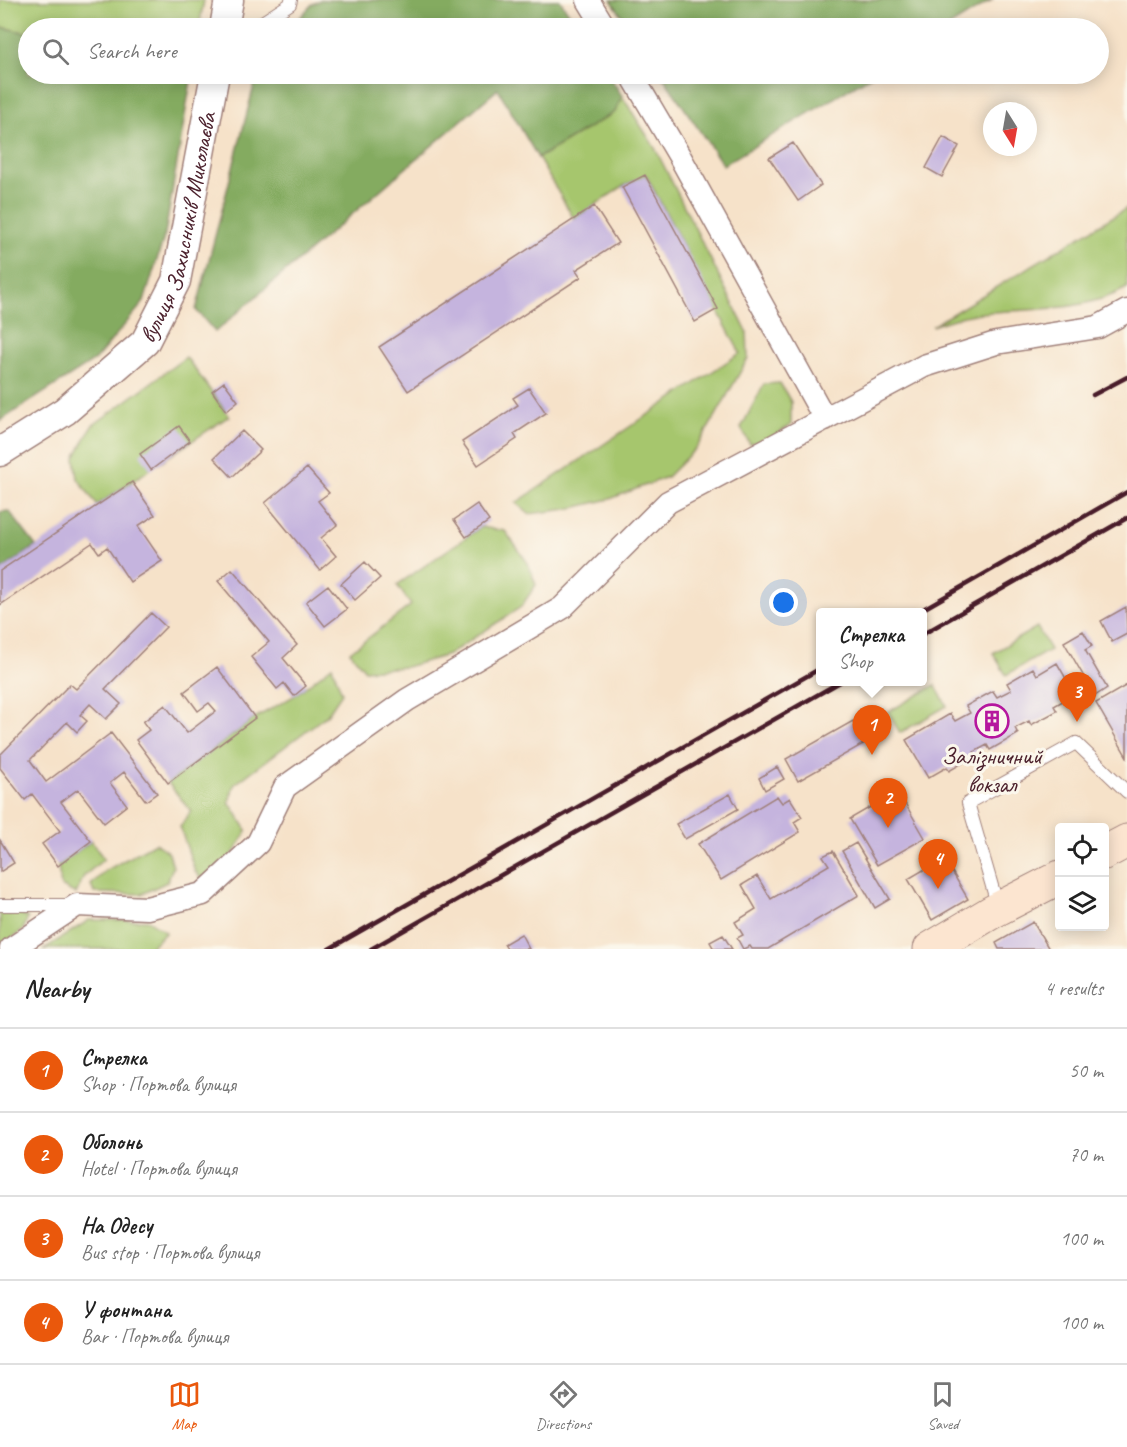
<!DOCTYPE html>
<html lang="en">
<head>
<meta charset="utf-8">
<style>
  body { margin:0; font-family:Caveat,sans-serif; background:#f6f6f6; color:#222 }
  .controls { position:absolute; right:18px; bottom:18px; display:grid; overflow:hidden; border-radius:6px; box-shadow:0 3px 15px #0003 }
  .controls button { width:54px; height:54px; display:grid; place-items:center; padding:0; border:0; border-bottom:2px solid #e0e0e0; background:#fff; color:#222; font:30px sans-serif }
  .compass { position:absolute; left:983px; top:102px; width:54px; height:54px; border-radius:50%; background:#fff; box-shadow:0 3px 15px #0003; rotate:169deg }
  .you { position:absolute; left:784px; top:603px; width:21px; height:21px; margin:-15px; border:4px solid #fff; border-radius:50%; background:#1a73e8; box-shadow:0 0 0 9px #1a73e833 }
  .badge { display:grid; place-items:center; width:39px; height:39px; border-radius:50%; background:#ea580c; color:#fff; font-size:20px; font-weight:700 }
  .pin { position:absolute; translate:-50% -50px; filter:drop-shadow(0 2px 3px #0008) }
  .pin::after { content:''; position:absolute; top:32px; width:21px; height:18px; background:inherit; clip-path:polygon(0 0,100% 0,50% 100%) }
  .popup { position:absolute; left:816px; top:608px; width:111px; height:78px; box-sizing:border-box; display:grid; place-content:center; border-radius:6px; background:#fff; filter:drop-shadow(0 2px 4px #0005); font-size:20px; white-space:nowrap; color:#767676 }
  .popup b { font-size:22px; color:#222 }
  .popup::after { content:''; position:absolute; left:50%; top:100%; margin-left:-12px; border:12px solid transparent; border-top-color:#fff }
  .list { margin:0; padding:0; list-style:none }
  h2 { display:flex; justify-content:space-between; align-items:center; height:78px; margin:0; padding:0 24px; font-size:26px }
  h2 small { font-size:20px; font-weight:400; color:#767676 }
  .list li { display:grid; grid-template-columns:39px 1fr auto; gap:18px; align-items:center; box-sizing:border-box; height:84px; padding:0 24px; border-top:2px solid #e0e0e0 }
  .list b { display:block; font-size:22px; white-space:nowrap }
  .list p { margin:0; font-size:20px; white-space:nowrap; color:#767676 }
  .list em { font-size:20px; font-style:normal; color:#767676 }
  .icon { flex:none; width:33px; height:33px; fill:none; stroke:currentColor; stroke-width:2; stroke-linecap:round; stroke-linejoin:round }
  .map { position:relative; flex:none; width:1127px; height:949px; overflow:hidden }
  .search { position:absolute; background:#fff; box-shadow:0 3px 15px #0003; left:18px; right:18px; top:18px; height:66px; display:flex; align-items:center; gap:15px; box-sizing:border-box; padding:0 21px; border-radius:33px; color:#767676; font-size:22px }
  .sheet { height:414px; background:#fff }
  nav { display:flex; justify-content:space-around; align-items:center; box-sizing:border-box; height:84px; border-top:2px solid #e0e0e0; background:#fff; font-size:16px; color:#767676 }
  nav a { display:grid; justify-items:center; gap:3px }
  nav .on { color:#ea580c }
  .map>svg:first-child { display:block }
  .green { fill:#a6c66d; stroke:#78724c; stroke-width:1.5 }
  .forest { fill:#84ab60; stroke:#676546; stroke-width:1.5 }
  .building { fill:#c5b4de }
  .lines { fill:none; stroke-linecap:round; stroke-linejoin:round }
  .service-casing { stroke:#a0807a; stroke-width:14 }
  .minor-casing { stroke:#a0807a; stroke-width:25 }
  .tertiary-casing { stroke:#a0807a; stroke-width:31 }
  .secondary-casing { stroke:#a0807a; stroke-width:35 }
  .service { stroke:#fff; stroke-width:12 }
  .minor { stroke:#fff; stroke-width:22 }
  .tertiary { stroke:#fff; stroke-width:28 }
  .secondary { stroke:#fce5d0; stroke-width:33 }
  .rail { stroke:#4a1f2b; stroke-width:4.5 }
  .labels { text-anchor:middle; stroke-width:6; stroke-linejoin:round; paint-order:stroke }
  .street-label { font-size:24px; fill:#4a1f2b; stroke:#fbf7ec }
  .poi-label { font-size:24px; fill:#4a1f2b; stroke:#fbf7ec }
</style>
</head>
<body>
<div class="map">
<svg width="1127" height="949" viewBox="0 0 1127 949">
  <rect width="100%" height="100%" fill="#fbf7ec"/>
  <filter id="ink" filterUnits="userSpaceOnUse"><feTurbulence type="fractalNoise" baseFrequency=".0167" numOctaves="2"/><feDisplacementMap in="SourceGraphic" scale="12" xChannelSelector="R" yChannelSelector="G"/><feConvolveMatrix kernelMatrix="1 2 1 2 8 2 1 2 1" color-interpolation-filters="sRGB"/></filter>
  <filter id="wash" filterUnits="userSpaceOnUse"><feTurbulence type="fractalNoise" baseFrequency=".008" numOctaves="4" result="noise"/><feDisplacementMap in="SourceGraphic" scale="24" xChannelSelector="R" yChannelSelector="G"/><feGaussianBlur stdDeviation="1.35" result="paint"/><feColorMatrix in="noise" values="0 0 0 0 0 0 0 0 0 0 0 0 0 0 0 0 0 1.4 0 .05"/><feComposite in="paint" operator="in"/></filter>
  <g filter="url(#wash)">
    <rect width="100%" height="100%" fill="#f6e2c9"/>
    <path class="green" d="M0,0h204l-5,28h-171v5l-28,-6z
      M622,96l33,52 92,184 1,26 -33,59 -18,30 -30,30 -57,22 -42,10 -39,5 -13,-11 224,-150 -94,-178 -24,12 -48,32 -36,-61 77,-46z
      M1127,208v80c-46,25 -95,20 -145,25 -17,1 -34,8 -50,13z
      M186,357l43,59 -132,89 -19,-26 -3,-21 17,-32z
      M780,383l11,19v23l-20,13 -21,6 -9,-16 23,-44z
      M481,527l24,4 23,32 8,22 -15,22 -73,48 -42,12 -41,3 -15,-18 61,-47 -14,-20z
      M1037,627l13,23 -44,25 -13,-22z
      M332,666l10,27 -15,22 -93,70 -5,17 18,28c-10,22 -24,39 -46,49l-6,-8 -15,-44 11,-16 -23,-28 87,-65 39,-22z
      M935,685l12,21 -47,27 -12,-21z
      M91,841l13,18 -20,17 -8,18 -15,-8 -3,-20z
      M155,843l14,10 4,14 -6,15 -25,12 -48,-1 -3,-8 14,-14z
      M0,914h20l8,4 -5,12 -23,17z
      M89,920h59l18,12 -18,17h-104z"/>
    <path class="forest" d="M321,0h239l19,28h-288l21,-24z
      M611,0h381l-45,28h-317z
      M0,27l28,6v41h164l-27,160 -21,68 -49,58 -95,61z
      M257,74h351l14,22 -7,16 -77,46 -40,-69 -283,243 -19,-22z
      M661,74h213l-151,91z
      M9,511l27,35 -36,25v-59z"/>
    <g id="blocks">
      <path class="building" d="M943,137l16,9 -17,31 -16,-9z
        M793,143l28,42 -23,16 -29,-43z
        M645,175l73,134 -23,13 -73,-135z
        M594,206l24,37 -42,27 5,7 -173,114 -29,-44z
        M224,382l14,19 -12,10 -14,-20z
        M529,388l17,25 -32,21 3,5 -39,26 -16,-23 56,-37 -5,-7z
        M179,426l11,15 -39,29 -11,-16z
        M242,431l19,19 -29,27 -18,-19z
        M307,468l22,25 -11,8 19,24 -16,13 15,18 -16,14 -55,-67z
        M132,482l23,33 -17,11 24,35 -32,21 -23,-35 -8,6 -7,-10 -92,62v-34z
        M477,504l12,17 -23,16 -12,-17z
        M365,562l15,16 -25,22 -14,-16z
        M232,569l65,76 -14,13 23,28 -12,10 -10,-13 -7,6 -26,-32 18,-15 -51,-61z
        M328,585l19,24 -22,17 -19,-24z
        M1126,607l1,27 -15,8 -11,-21z
        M151,613l15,14 -61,62 16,15 -15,15 -16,-15 -10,11 7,6 -10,11 -10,-10 -37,38 16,22 65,-49 46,60 -11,8 -22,-29 -14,11 17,22 -23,18 -26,-34 -17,13 30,39 -33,25 -16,-22 18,-13 -28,-37 -7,6 -25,-32v-13l70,-71 6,5z
        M1083,631l9,15 -7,4 22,38 -12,8 -31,-54z
        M1057,663l18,31 -21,12 3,5 -26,14 -2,-4 -14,7 3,6 -28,16 -3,-5 -13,7 2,4 -5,2 -22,13 -2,-4 -19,11 -22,-38 44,-26 5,7 15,-8 -4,-7 27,-15 4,6 14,-7 -4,-7 26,-15 4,7z
        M217,667l38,51 -87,65 -32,-43 13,-10 -6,-8 22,-17 22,28 29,-22 -7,-8 -11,8 -14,-19z
        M1127,685v72l-31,-54z
        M853,721l12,22 -67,38 -12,-22z
        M777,767l7,12 -19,11 -6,-12z
        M898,791l27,47 -48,27 -27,-46z
        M730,794l8,15 -53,30 -9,-15z
        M777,796l5,7 8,-5 12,19 -8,5 6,10 -79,48 -23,-36z
        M0,840l14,23 -14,9z
        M856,843l34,56 -15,9 -33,-57z
        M833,851l26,44 -91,54h-16l-2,-3 -7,3 -6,-11 6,-3 -8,-13 21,-13 -14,-24 15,-9 14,23 58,-34 -6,-9z
        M944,858l24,41 -36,21 -24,-41z
        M1033,922l16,27h-50l-3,-6z
        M521,934l8,15h-22l-3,-5z
        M723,935l9,14h-18l-4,-7z"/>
    </g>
  </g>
  <g filter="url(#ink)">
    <use href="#blocks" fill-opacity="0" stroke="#a0807a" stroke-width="1.5"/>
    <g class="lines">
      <defs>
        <path id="service" d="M253,28l37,-24 1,-4
          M0,905h73
          M998,907l-30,-104 108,-60 51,49"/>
        <path id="minor" d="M588,0l17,28
          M631,74l49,83 145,262
          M11,949l66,-44 70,3 56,-14 55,-51 27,-56 122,-87 155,-92 106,-106 256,-136 72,-23 102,-16 29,-16"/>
        <g id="tertiary">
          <path d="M224,28l5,-28"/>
          <path id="s1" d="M0,452l65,-41 80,-69 31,-61 39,-207"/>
        </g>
        <path id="secondary" d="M1104,853l23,-12
          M930,949l62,-37 68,-35"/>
      </defs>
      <use href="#service" class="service-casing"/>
      <use href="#minor" class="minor-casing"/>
      <use href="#tertiary" class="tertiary-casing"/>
      <use href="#secondary" class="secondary-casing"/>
      <use href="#service" class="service"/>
      <use href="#minor" class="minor"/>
      <use href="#tertiary" class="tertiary"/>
      <use href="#secondary" class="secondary"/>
      <path class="rail" d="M1093,395l34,-18
        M918,612l209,-120
        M923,634l204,-116
        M329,949l492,-281
        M371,949l469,-267"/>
    </g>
  </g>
  <defs>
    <symbol id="building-ring" viewBox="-11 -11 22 22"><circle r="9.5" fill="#fbf7ec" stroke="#b5179e" stroke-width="1.5"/><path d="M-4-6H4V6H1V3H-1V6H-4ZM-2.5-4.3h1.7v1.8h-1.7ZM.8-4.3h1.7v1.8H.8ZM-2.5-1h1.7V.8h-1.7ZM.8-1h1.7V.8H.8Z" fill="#b5179e"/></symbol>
  </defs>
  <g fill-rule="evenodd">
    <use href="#building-ring" x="973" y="702" width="38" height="38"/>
  </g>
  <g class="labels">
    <g class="street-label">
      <text dy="8" stroke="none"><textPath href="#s1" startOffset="303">вулиця Захисників Миколаєва</textPath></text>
    </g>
    <g class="poi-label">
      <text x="992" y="764">Залізничний<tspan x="992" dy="28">вокзал</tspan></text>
    </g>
  </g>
</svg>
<div class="controls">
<button><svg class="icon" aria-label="locate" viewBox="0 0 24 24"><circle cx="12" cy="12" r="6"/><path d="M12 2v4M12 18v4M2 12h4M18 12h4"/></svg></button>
<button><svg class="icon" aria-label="layers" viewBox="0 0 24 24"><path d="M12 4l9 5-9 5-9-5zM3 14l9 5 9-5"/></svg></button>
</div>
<svg class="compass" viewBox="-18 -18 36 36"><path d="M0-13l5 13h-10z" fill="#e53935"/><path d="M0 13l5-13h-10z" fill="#767676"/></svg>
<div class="you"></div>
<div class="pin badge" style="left:872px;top:755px">1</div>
<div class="popup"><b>Стрелка</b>Shop</div>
<div class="pin badge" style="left:888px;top:828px">2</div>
<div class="pin badge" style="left:1077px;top:722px">3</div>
<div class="pin badge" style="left:938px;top:889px">4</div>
<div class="search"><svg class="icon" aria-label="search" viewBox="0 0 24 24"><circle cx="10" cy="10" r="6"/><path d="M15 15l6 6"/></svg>Search here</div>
</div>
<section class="sheet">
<h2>Nearby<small>4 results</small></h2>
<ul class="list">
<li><span class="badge">1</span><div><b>Стрелка</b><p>Shop · Портова вулиця</p></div><em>50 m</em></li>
<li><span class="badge">2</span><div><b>Оболонь</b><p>Hotel · Портова вулиця</p></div><em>70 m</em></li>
<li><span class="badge">3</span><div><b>На Одесу</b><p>Bus stop · Портова вулиця</p></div><em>100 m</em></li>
<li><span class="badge">4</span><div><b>У фонтана</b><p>Bar · Портова вулиця</p></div><em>100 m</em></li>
</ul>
</section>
<nav>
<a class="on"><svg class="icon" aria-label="map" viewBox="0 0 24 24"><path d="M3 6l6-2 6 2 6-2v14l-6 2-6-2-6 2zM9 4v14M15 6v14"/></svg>Map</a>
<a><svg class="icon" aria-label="directions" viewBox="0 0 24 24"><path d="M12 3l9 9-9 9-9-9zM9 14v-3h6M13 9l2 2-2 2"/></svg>Directions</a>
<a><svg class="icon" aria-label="saved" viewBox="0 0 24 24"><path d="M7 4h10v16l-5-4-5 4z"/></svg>Saved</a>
</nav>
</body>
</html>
